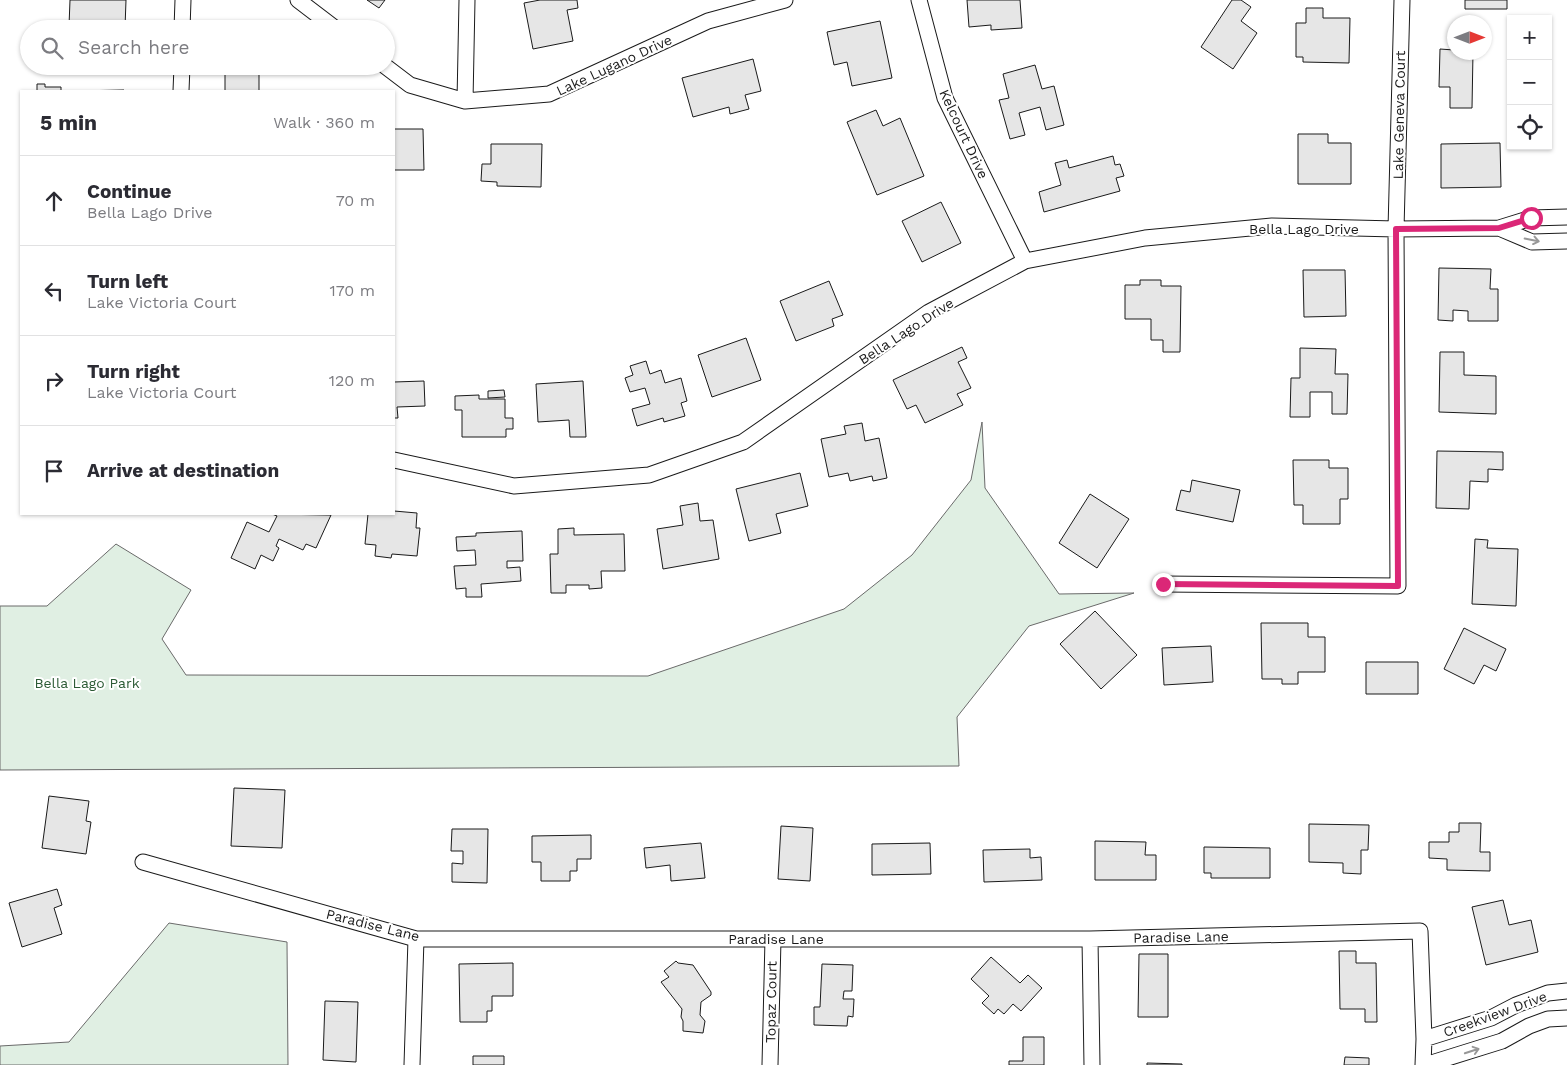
<!DOCTYPE html>
<html lang="en">
<head>
<meta charset="utf-8">
<style>
  body { margin:0; font-family:"Work Sans",sans-serif; background:#f7f7f7; color:#2b2b33 }
  .controls { position:absolute; right:15px; top:15px; display:grid; overflow:hidden; border-radius:0px; box-shadow:0 1px 4px #0004 }
  .controls button { width:45px; height:45px; display:grid; place-items:center; padding:0; border:0; border-bottom:1px solid #e1e1e2; background:#fff; color:#2b2b33; font:25px sans-serif }
  .compass { position:absolute; left:1447px; top:15px; width:45px; height:45px; border-radius:50%; background:#fff; box-shadow:0 1px 4px #0004; rotate:90deg }
  .stop { position:absolute; width:15px; height:15px; margin:-11px; border:4px solid #db2777; border-radius:50%; background:#fff }
  .stop.end { background:#db2777; border-color:#fff; box-shadow:0 1px 5px #0008 }
  .list { margin:0; padding:0; list-style:none }
  h2 { display:flex; justify-content:space-between; align-items:center; height:65px; margin:0; padding:0 20px; font-size:21px }
  h2 small { font-size:16px; font-weight:400; color:#7c7c81 }
  .list li { display:grid; grid-template-columns:32px 1fr auto; gap:15px; align-items:center; box-sizing:border-box; height:90px; padding:0 20px; border-top:1px solid #e1e1e2 }
  .list b { display:block; font-size:19px; white-space:nowrap }
  .list p { margin:0; font-size:16px; white-space:nowrap; color:#7c7c81 }
  .list em { font-size:16px; font-style:normal; color:#7c7c81 }
  .icon { flex:none; width:28px; height:28px; fill:none; stroke:currentColor; stroke-width:2; stroke-linecap:round; stroke-linejoin:round }
  .map { position:relative; flex:none; width:1567px; height:1065px; overflow:hidden }
  .search { position:absolute; background:#fff; box-shadow:0 1px 4px #0004; left:20px; top:20px; width:375px; height:55px; display:flex; align-items:center; gap:12px; box-sizing:border-box; padding:0 18px; border-radius:28px; color:#7c7c81; font-size:19px }
  .panel { position:absolute; background:#fff; box-shadow:0 1px 4px #0004; left:20px; top:90px; width:375px; height:425px; border-radius:0px }
  .map>svg:first-child { display:block }
  .green { fill:#e0efe3; stroke:#6a6a6a }
  .building { fill:#e6e6e6; stroke:#1a1a1a }
  .lines { fill:none; stroke-linecap:round; stroke-linejoin:round }
  .minor-casing { stroke:#1a1a1a; stroke-width:17 }
  .minor { stroke:#fff; stroke-width:15 }
  .oneway { stroke:#989898 }
  .route { stroke:#db2777; stroke-width:6 }
  .labels { text-anchor:middle; stroke-width:4; stroke-linejoin:round; paint-order:stroke }
  .street-label { font-size:14px; fill:#1a1a1a; stroke:#fff }
  .park-label { font-size:14px; fill:#2b5a34; stroke:#fff }
</style>
</head>
<body>
<div class="map">
<svg width="1567" height="1065" viewBox="0 0 1567 1065">
  <rect width="100%" height="100%" fill="#fff"/>
  <path class="green" d="M982,422l3,66 74,106 75,-1 -105,33 -72,91 2,49 -959,4v-164h47l69,-62 75,46 -29,49 24,36 462,1 196,-67 68,-54 59,-75z
    M169,923l118,19 1,123h-288v-19l69,-4z"/>
  <path class="building" d="M70,0h56l-1,28 -45,1v-2l-11,-1z
    M367,0h18l-6,8z
    M540,0h37l1,8 -11,2 6,31 -40,8 -9,-46z
    M967,0h53l2,28 -31,2v-5l-22,2z
    M1232,0h9l10,7 -10,14 16,12 -24,36 -32,-22z
    M1465,0h42v9h-42z
    M1306,8h17v10h27l-1,45 -46,-1v-5h-7v-34h10z
    M880,21l12,57 -40,8 -5,-24 -13,3 -7,-33z
    M225,24h17v5h-17z
    M1440,49l14,1v2h19l-1,56h-22v-21h-11z
    M753,59l8,32 -16,4 4,14 -19,5 -1,-7 -36,10 -11,-39z
    M1035,65l7,24 12,-3 10,39 -18,5 -6,-23 -21,6 6,22 -15,4 -11,-39 10,-2 -6,-24z
    M225,66h54v3l-20,-1v23h-34z
    M37,84h8v3h16v4h-24z
    M124,90v1h-49z
    M876,110l7,16 17,-8 24,58 -47,19 -30,-73z
    M394,129h29l1,41h-30z
    M1298,134h30v9h23v41h-53z
    M1500,143l1,44 -60,1v-44z
    M491,144h51l-1,43 -44,-1v-4l-16,-1 1,-17h9z
    M1113,156l2,9 5,-1 4,12 -8,2 4,13 -76,21 -5,-20 22,-7 -6,-22 12,-3 2,8z
    M941,202l20,41 -39,19 -20,-41z
    M1439,268l52,1 -1,20h8v32h-30v-10l-15,-1v11l-15,-1z
    M1303,270h42l1,46 -42,1z
    M1140,280h21v6h20l-1,66h-17v-12h-12v-21h-26v-34h15z
    M829,281l14,34 -11,4 2,7 -38,15 -16,-40z
    M746,338l15,42 -49,17 -14,-42z
    M962,347l5,11 -9,4 13,26 -14,6 6,11 -38,18 -9,-18 -9,4 -14,-29z
    M1300,348l36,1 -1,25h13l-1,40h-15v-22h-22v25h-20l1,-39h9z
    M1440,352h24v23l32,1v38l-57,-2z
    M646,361l4,13 11,-4 4,13 16,-5 6,23 -6,2 4,13 -21,6 -1,-4 -26,8 -5,-17 18,-5 -5,-16 -15,4 -5,-14 8,-3 -3,-9z
    M424,381l1,25 -28,1 1,11h-4v-36z
    M583,381l3,56h-16l-1,-17 -31,2 -2,-38z
    M504,390l1,7 -17,1v-7z
    M479,395v4h26v19h8v11h-7v8h-44v-27h-7v-14z
    M862,423l3,18 14,-3 8,40 -14,3 -1,-5 -22,5 -2,-8 -19,4 -8,-38 25,-5 -2,-8z
    M1437,451l66,1v18l-15,-1v13l-18,-1 -1,28 -33,-1z
    M1293,460h36v8h19v31h-8v25h-37v-19h-9z
    M800,473l8,33 -32,8 5,19 -32,8 -13,-52z
    M1192,480l48,10 -7,32 -57,-12 5,-20 9,2z
    M1090,494l39,25 -32,49 -38,-25z
    M698,503l2,18 13,-1 6,39 -56,10 -6,-40 26,-4 -3,-19z
    M394,511l23,2 -1,15h4l-3,28 -25,-2 -1,4 -16,-2 1,-11 -11,-1 3,-30h26z
    M272,514l59,1 -15,33 -10,-4 -3,6 -24,-11 -3,7 3,2 -6,13 -12,-6 -6,14 -24,-11 16,-36 22,10 8,-16z
    M574,528v7l50,-1 1,37h-24l1,17 -13,1v-4h-23v8h-15l-1,-39h8v-25z
    M522,531l1,30h-16v7l13,-1 1,14 -40,3 1,13h-16v-9l-10,1 -2,-23 22,-1 -1,-15 -18,1 -1,-14 20,-1v-3z
    M1475,539l13,1 -1,8 31,1 -2,57 -44,-2z
    M1095,611l42,44 -36,34 -41,-45z
    M1261,623h47v14h17v35h-27v12h-16v-5h-20z
    M1464,628l42,21 -10,22 -12,-6 -10,19 -30,-15z
    M1211,646l2,36 -49,3 -2,-37z
    M1366,662h52v32h-52z
    M234,788l51,2 -3,58 -51,-2z
    M49,796l40,5 -3,20 5,1 -5,32 -44,-6z
    M1459,823h22l-1,29h10v19l-43,-1v-11l-18,-1v-16h20v-10h10z
    M1309,824l60,1 -1,25h-7v24l-18,-1v-10l-34,-1z
    M781,826l32,2 -3,53 -32,-2z
    M452,829h36l-1,54 -35,-1v-19l11,1v-13h-12z
    M591,835v24h-14v12h-7v10h-29v-19h-9v-26z
    M1095,841l51,1 -1,13h11v25h-61z
    M701,843l4,35 -34,3 -1,-16 -24,3 -2,-20z
    M930,843l1,31 -59,1v-31z
    M1204,847l66,1v30h-59v-5h-7z
    M1030,849v9l11,-1 1,23 -58,2 -1,-32z
    M57,889l5,16 -8,3 8,26 -40,13 -13,-44z
    M1503,900l6,25 22,-5 7,32 -52,13 -14,-58z
    M1339,951h17v12h20l1,59h-12v-13h-25z
    M1139,954h29v63h-30z
    M991,957l29,26 8,-8 14,13 -21,23 -8,-7 -9,10 -6,-5 -4,5 -12,-11 7,-7 -18,-17z
    M676,961l2,2 15,2 18,27v3l-10,7 -1,13 5,6 -2,12 -20,-2v-10l-2,-4 1,-8 -21,-27 8,-5 -5,-6z
    M513,963v33h-21v15h-5v11h-27l-1,-58z
    M822,964l31,1 -1,26h-8l-1,8h11l-1,18 -5,-1 -1,10 -33,-1v-18h6z
    M325,1001l33,1 -2,60 -33,-2z
    M1023,1037h21v28h-35v-4h14z
    M473,1056h31v9h-31z
    M1345,1057l24,1v7h-25z
    M1147,1063l35,1v1h-35z"/>
  <g class="lines">
    <defs>
      <path id="minor" d="M298,0l38,29
        M919,0l26,98 80,163
        M182,29l1,-29
        M385,66l25,19 55,16 84,-7 159,-73 77,-21
        M181,91l1,-25
        M465,101l2,-101
        M1499,228l33,14 35,-1
        M394,460l120,26 135,-11 94,-33 186,-130 96,-51 120,-23 127,-12 124,3 103,-1 32,-10 36,-1
        M1163,584l235,2 -2,-357 6,-229
        M143,862l273,77h674l330,-8 4,108 -1,26
        M1090,939l2,126
        M1424,1039l67,-21 25,-13 32,-12 19,-2
        M412,1065l4,-126
        M770,1065l3,-126
        M1425,1065l77,-24 27,-15 19,-7 19,-1"/>
    </defs>
    <use href="#minor" class="minor-casing"/>
    <use href="#minor" class="minor"/>
  </g>
  <defs><path id="oneway-shaft" d="M-6 0H5M1.5-3L5.5 0L1.5 3" fill="none" stroke-width="1.6" stroke-linecap="round" stroke-linejoin="round" transform="scale(1.25)"/></defs>
  <g class="oneway">
    <use href="#oneway-shaft" transform="translate(1532 240) rotate(11)"/>
    <use href="#oneway-shaft" transform="translate(1472 1051) rotate(-18)"/>
  </g>
  <g class="lines">
    <path class="route" d="M1163,584l235,2 -2,-357 103,-1 32,-10"/>
  </g>
  <g class="labels">
    <g class="street-label">
      <text transform="translate(614 65) rotate(-25)" y="5">Lake Lugano Drive</text>
      <text transform="translate(1399 115) rotate(-89)" y="5">Lake Geneva Court</text>
      <text transform="translate(964 134) rotate(65)" y="5">Kelcourt Drive</text>
      <text x="1304" y="234">Bella Lago Drive</text>
      <text transform="translate(906 331) rotate(-33)" y="5">Bella Lago Drive</text>
      <text transform="translate(373 925) rotate(14)" y="5">Paradise Lane</text>
      <text transform="translate(1181 937) rotate(-1)" y="5">Paradise Lane</text>
      <text x="776" y="944">Paradise Lane</text>
      <text transform="translate(771 1002) rotate(-89)" y="5">Topaz Court</text>
      <text transform="translate(1495 1014) rotate(-20)" y="5">Creekview Drive</text>
    </g>
    <g class="park-label">
      <text x="87" y="688">Bella Lago Park</text>
    </g>
  </g>
</svg>
<div class="controls">
<button>+</button>
<button>−</button>
<button><svg class="icon" aria-label="locate" viewBox="0 0 24 24"><circle cx="12" cy="12" r="6"/><path d="M12 2v4M12 18v4M2 12h4M18 12h4"/></svg></button>
</div>
<svg class="compass" viewBox="-18 -18 36 36"><path d="M0-13l5 13h-10z" fill="#e53935"/><path d="M0 13l5-13h-10z" fill="#7c7c81"/></svg>
<div class="stop" style="left:1531px;top:218px"></div>
<div class="stop end" style="left:1163px;top:584px"></div>
<div class="search"><svg class="icon" aria-label="search" viewBox="0 0 24 24"><circle cx="10" cy="10" r="6"/><path d="M15 15l6 6"/></svg>Search here</div>
<section class="panel">
<h2>5 min<small>Walk · 360 m</small></h2>
<ul class="list">
<li><svg class="icon" aria-label="ahead" viewBox="0 0 24 24"><path d="M12 20V5M6 11l6-6 6 6"/></svg><div><b>Continue</b><p>Bella Lago Drive</p></div><em>70 m</em></li>
<li><svg class="icon" aria-label="left" viewBox="0 0 24 24"><path d="M17 20v-9H6M10 6l-5 5 5 5"/></svg><div><b>Turn left</b><p>Lake Victoria Court</p></div><em>170 m</em></li>
<li><svg class="icon" aria-label="right" viewBox="0 0 24 24"><path d="M7 20v-9h11M14 6l5 5-5 5"/></svg><div><b>Turn right</b><p>Lake Victoria Court</p></div><em>120 m</em></li>
<li><svg class="icon" aria-label="arrive" viewBox="0 0 24 24"><path d="M6 21V4h12l-3 4 3 4H6"/></svg><div><b>Arrive at destination</b></div></li>
</ul>
</section>
</div>
</body>
</html>
